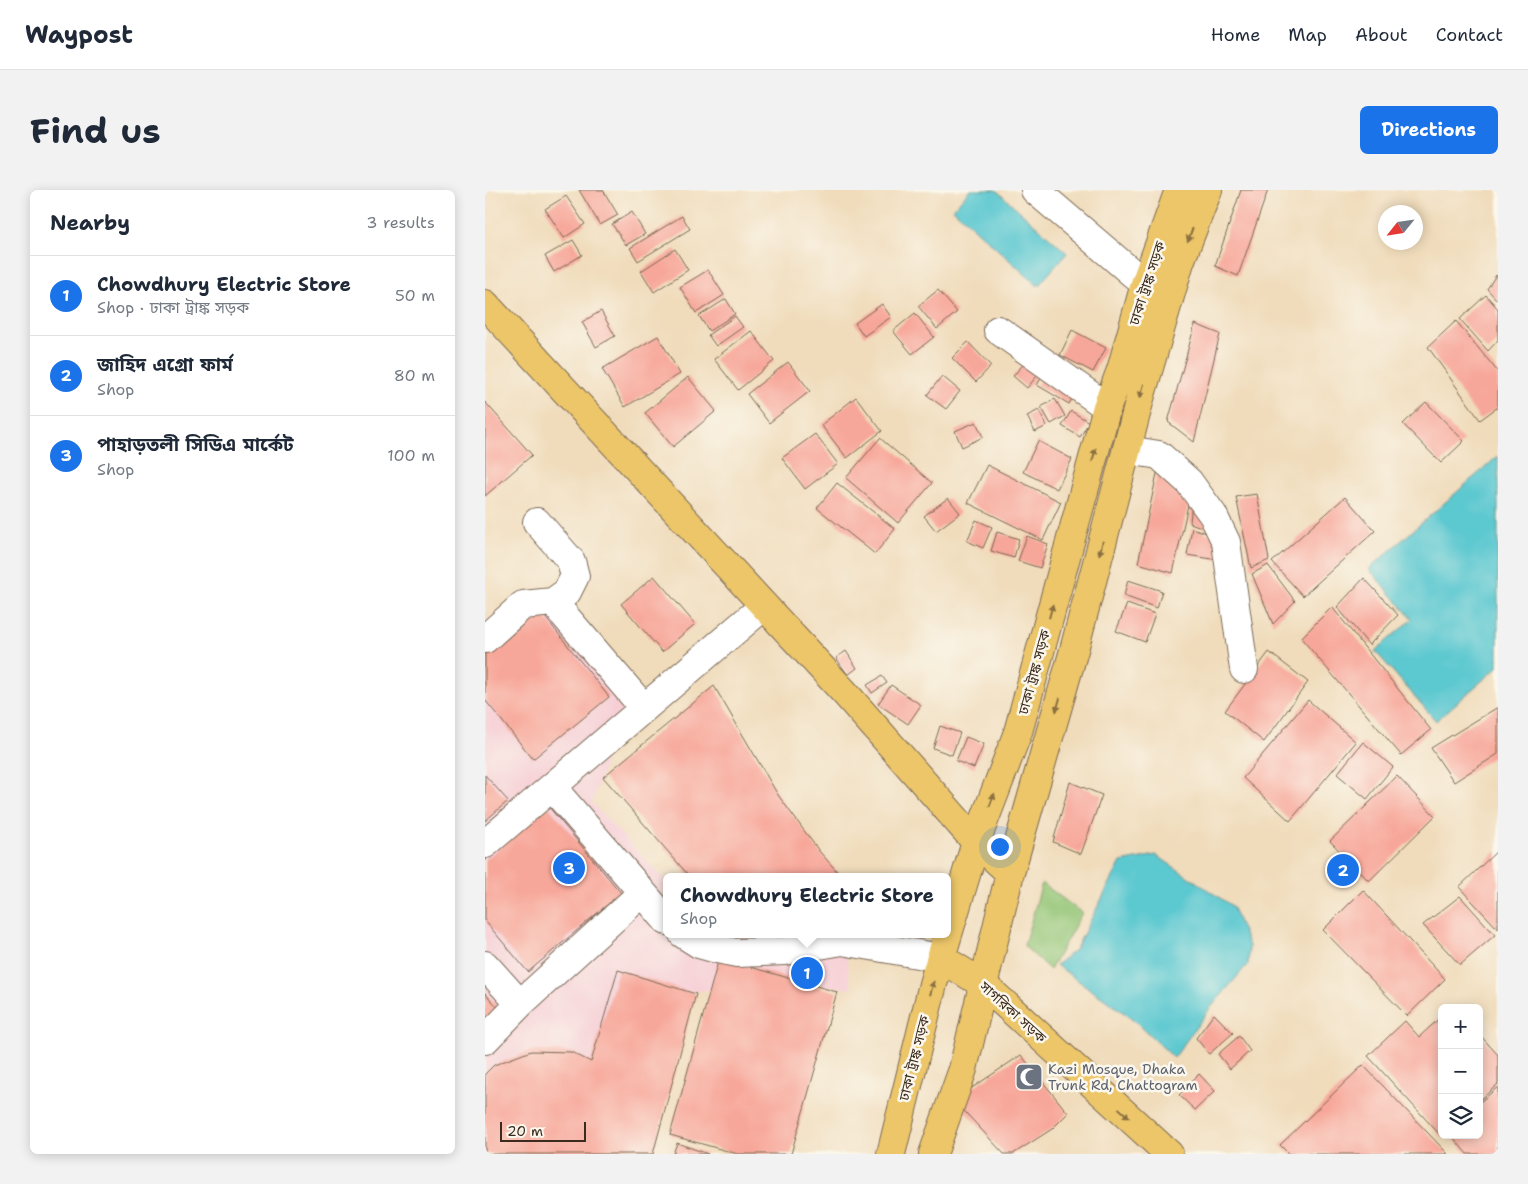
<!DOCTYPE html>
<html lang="en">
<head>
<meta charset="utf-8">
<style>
  body { margin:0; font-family:"Shantell Sans","Noto Sans Bengali",sans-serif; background:#f2f2f3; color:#1f2937 }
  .controls { position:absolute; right:15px; bottom:15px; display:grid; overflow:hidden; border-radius:8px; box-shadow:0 2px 12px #0003 }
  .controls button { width:45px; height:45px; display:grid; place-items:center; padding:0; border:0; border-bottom:1px solid #e0e1e3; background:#fff; color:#1f2937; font:25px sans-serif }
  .compass { position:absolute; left:893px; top:15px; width:45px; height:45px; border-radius:50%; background:#fff; box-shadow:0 2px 12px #0003; rotate:240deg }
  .scale { position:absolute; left:15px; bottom:12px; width:86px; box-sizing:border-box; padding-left:5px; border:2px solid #3b2a1e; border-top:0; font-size:14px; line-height:18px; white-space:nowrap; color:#3b2a1e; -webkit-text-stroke:4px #fbf7ec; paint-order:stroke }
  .you { position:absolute; left:514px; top:656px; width:18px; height:18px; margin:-12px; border:4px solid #fff; border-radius:50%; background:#1a73e8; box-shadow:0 0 0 8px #1a73e833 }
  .badge { display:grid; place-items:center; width:32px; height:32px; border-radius:50%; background:#1a73e8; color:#fff; font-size:16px; font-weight:700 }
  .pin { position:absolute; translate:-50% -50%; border:2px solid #fff; box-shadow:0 1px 5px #0006 }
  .popup { position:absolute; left:178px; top:683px; width:288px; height:65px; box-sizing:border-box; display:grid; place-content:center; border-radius:8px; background:#fff; filter:drop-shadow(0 1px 4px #0005); font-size:16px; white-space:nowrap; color:#747a83 }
  .popup b { font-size:19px; color:#1f2937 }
  .popup::after { content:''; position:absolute; left:50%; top:100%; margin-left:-10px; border:10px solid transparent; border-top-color:#fff }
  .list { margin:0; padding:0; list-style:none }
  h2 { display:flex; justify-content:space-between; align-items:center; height:65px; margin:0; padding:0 20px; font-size:21px }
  h2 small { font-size:16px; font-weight:400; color:#747a83 }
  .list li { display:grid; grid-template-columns:32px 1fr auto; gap:15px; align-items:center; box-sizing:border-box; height:80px; padding:0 20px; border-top:1px solid #e0e1e3 }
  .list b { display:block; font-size:19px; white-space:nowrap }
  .list p { margin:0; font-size:16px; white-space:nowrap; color:#747a83 }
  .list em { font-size:16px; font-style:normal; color:#747a83 }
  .icon { flex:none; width:28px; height:28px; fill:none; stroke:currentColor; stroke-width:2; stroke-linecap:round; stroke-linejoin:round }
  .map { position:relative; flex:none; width:1013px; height:964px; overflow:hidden; border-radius:8px }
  header { display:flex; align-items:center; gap:30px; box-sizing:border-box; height:70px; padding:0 25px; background:#fff; border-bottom:1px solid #e0e1e3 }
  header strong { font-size:24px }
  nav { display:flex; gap:28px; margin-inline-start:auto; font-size:18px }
  .intro { display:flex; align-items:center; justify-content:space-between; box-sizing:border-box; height:120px; padding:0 30px }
  h1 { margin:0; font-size:35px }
  .button { padding:12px 22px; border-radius:8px; background:#1a73e8; color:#fff; font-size:18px; font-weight:700 }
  main { display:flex; gap:30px; padding:0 30px }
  aside { flex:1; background:#fff; border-radius:8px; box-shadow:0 2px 12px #0003 }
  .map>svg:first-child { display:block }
  .built { fill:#f6cfd6 }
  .green { fill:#93c575; stroke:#67784a }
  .water { fill:#5bc8d0; stroke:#4b7977 }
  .building { fill:#f7a79a }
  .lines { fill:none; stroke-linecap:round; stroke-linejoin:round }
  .minor-casing { stroke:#7a6855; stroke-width:30 }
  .major-casing { stroke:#7a6855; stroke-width:30 }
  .minor { stroke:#fff; stroke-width:28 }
  .major { stroke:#ecc669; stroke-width:28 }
  .oneway { fill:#8b7040 }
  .labels { text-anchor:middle; stroke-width:5; stroke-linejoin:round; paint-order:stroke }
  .street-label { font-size:14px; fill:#3b2a1e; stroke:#fbf7ec }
  .worship-label { font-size:14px; fill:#5b616d; stroke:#fbf7ec; text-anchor:start }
</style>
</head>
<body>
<header>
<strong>Waypost</strong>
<nav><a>Home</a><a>Map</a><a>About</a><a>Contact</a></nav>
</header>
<div class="intro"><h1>Find us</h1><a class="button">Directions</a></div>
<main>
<aside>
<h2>Nearby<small>3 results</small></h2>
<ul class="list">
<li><span class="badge">1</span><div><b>Chowdhury Electric Store</b><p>Shop · ঢাকা ট্রাঙ্ক সড়ক</p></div><em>50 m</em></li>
<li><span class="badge">2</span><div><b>জাহিদ এগ্রো ফার্ম</b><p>Shop</p></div><em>80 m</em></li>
<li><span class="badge">3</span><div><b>পাহাড়তলী সিডিএ মার্কেট</b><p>Shop</p></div><em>100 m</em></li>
</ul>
</aside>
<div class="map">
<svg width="1013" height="964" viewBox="0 0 1013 964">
  <rect width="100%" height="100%" fill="#fbf7ec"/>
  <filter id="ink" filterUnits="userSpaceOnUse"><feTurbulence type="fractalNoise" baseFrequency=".02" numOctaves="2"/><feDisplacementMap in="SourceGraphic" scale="10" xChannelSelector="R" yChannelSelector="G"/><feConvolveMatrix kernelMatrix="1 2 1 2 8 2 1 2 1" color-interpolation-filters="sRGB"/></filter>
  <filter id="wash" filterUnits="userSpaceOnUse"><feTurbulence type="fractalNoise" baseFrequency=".0096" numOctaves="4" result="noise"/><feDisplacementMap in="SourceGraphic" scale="20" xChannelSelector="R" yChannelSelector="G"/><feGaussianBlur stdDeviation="1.12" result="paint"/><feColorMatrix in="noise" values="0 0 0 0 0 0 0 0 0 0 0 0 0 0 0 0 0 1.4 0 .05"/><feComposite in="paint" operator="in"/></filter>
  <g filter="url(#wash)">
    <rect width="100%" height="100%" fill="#f0dcbb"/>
    <path class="built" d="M69,404l74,99 -36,110 75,79v52h86l91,4 7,51 -74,-9 -91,13 -201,161v-498z"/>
    <path class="green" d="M557,693l40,30 -32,57 -26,-24z"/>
    <path class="water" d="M485,0h26l71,63 -29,33 -85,-77z
      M1013,266v211l-62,54 -61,-70 37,-32 -43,-50z
      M671,665l76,51 17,40 -1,18 -41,48 -33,46 -40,-38 -78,-55 19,-15 46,-88z"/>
    <g id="blocks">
      <path class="building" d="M94,0h24l15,25 -18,10z
        M756,0h27l-30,86 -23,-10z
        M81,6l19,28 -21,14 -19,-29z
        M147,22l13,22 -19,11 -14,-21z
        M197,26l8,13 -52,32 -8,-13z
        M88,50l9,15 -28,17 -9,-16z
        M190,59l13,21 -34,22 -13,-21z
        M223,80l16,25 -28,18 -16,-26z
        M1011,85l2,3v23l-11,-12z
        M453,100l19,22 -20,17 -19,-23z
        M1001,105l12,14v31l-10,11 -28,-32z
        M241,109l9,15 -26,17 -10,-15z
        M397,114l9,13 -27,19 -9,-13z
        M116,121l14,25 -19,11 -14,-25z
        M430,123l19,24 -22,17 -19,-23z
        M250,126l8,11 -27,19 -8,-11z
        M971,131l42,51v35l-18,13 -52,-73z
        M710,134l25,10 -26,108 -26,-20z
        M587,140l34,18 -13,24 -33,-17z
        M266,141l23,30 -36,29 -24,-31z
        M173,146l22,38 -55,33 -23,-38z
        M483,152l23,24 -15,16 -24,-24z
        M544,168l13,12 -15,18 -14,-12z
        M303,172l22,29 -41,32 -22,-29z
        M561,180l31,20 -8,14 -32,-19z
        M457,186l18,15 -14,18 -19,-14z
        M203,187l28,34 -43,36 -28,-34z
        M371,207l26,34 -35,27 -26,-33z
        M570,209l10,17 -14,8 -10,-17z
        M0,212l47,53 -47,41z
        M941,212l38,39 -23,22 -38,-39z
        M554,220l8,16 -12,6 -8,-16z
        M586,221l18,11 -9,15 -18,-11z
        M491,232l7,15 -21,10 -7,-16z
        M330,244l23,30 -33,25 -23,-31z
        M395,248l52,45 -34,40 -52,-45z
        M553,251l34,18 -15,30 -34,-17z
        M674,274l31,32 -17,77 -35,-10z
        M502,275l74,37 -18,38 -75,-37z
        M352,293l58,46 -20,25 -58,-46z
        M772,304l12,66 -18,8 -15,-71z
        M860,307l30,34 -72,65 -31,-34z
        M463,308l12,15 -24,18 -12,-15z
        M707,311l18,29 -20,-7z
        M491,330l16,7 -9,21 -16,-7z
        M707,338l29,10 3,23 -37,-6z
        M512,342l22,7 -5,19 -23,-7z
        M542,346l21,8 -8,24 -22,-7z
        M783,375l27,36 -22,23 -21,-50z
        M169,386l41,48 -33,28 -41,-48z
        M879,388l34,37 -29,30 -32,-38z
        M643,390l34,11 -5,17 -33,-12z
        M642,414l28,10 -10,28 -29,-11z
        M52,417l72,90 -76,62 -48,-59v-50z
        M847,417l99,123 -30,25 -100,-117z
        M361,461l11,17 -9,7 -12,-17z
        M784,462l39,30 -44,60 -39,-31z
        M397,486l5,7 -15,10 -5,-8z
        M406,495l30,20 -13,19 -30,-20z
        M229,496l64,109 41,56 23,26h-152l-87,-100z
        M823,510l48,42 -66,79 -47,-43z
        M1013,517v47l-44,28 -23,-34z
        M455,536l20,7 -8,22 -19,-7z
        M481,547l18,7 -10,24 -18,-7z
        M878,552l30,25 -26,32 -30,-25z
        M0,585l23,26 -23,20z
        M912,586l38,40 -66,65 -39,-40z
        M585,592l32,13 -21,59 -28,-12z
        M63,616l73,87 -93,79 -43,-51v-61z
        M1013,660v79l-39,-42z
        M878,700l82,89 -38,37 -84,-86z
        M975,706l35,39 -35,30 -37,-40z
        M234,768l118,34 -46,162h-53l-68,-19z
        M133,780l78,24 -43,160h-168v-80l9,-9 37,-14 40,1 20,10z
        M0,803l15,17 -15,13z
        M729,824l19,19 -24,21 -13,-16z
        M957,826v120h-1l-73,-80 37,-35 14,16z
        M994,844l19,21v29l-19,17z
        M754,846l11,15 -20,18 -12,-15z
        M536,865l47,58 -16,16 -39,25h-9l-50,-54z
        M878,875l85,89h-159l-9,-9z
        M714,884l16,17 -20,19 -16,-15z
        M1013,897v67h-31l-16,-19h28v-32z
        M192,953l31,11h-35z"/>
    </g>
  </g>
  <g filter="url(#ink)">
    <use href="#blocks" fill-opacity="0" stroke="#7a6855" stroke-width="1"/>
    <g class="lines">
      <defs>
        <path id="minor" d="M550,0l110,94
          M513,140l109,77
          M642,260l32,5 30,27 24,33 13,27 18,127
          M68,412l91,106
          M0,449l38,-34 30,-3 14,-10 8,-16 -4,-15 -34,-39
          M67,597l115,134
          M0,654l279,-238
          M198,744l16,10 18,5 20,4 48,-2 57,-10 99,17
          M0,775l35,39
          M0,850l35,-36 122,-111"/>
        <path id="major" d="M0,114l360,389 131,149 34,31
          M456,768l42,26 186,170
          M406,964l42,-170 43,-142 42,-110 89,-325 14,-37 24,-86 34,-94
          M448,964l30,-85 47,-196 64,-223 67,-255 39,-133 28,-72"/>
      </defs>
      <use href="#minor" class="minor-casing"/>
      <use href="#major" class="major-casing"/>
      <use href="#minor" class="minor"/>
      <use href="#major" class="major"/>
    </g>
    <defs><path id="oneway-solid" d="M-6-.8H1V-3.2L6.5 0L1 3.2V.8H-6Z" transform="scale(1.25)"/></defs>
    <g class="oneway">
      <use href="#oneway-solid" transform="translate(705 45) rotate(111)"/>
      <use href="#oneway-solid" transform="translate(657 201) rotate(106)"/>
      <use href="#oneway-solid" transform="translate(609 265) rotate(-75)"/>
      <use href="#oneway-solid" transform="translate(616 358) rotate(105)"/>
      <use href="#oneway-solid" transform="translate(566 421) rotate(-75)"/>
      <use href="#oneway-solid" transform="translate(573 515) rotate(106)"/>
      <use href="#oneway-solid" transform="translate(507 610) rotate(-69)"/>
      <use href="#oneway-solid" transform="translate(447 798) rotate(-75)"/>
      <use href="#oneway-solid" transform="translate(639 923) rotate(43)"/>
    </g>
  </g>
  <defs>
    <symbol id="mosque-square" viewBox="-11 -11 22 22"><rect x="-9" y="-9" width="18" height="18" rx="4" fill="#6b7280" stroke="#fbf7ec"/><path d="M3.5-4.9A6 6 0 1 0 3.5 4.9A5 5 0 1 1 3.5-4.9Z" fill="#fff"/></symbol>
  </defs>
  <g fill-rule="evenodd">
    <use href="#mosque-square" x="528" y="871" width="32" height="32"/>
  </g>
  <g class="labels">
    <g class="street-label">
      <text transform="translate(662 93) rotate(-72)" y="5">ঢাকা ট্রাঙ্ক সড়ক</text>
      <text transform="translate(549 482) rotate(-75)" y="5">ঢাকা ট্রাঙ্ক সড়ক</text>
      <text transform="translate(528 822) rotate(42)" y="5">সাগরিকা সড়ক</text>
      <text transform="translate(429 868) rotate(-76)" y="5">ঢাকা ট্রাঙ্ক সড়ক</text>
    </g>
    <g class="worship-label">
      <text x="563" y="884">Kazi Mosque, Dhaka<tspan x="563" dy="16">Trunk Rd, Chattogram</tspan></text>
    </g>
  </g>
</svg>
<div class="controls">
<button>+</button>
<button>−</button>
<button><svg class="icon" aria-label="layers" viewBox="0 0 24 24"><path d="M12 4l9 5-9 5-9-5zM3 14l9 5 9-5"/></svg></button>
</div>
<svg class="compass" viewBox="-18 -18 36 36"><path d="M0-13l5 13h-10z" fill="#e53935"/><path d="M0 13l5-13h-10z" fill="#747a83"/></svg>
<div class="scale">20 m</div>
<div class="you"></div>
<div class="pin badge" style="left:322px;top:783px">1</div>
<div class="popup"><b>Chowdhury Electric Store</b>Shop</div>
<div class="pin badge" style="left:858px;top:680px">2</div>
<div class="pin badge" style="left:84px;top:678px">3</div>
</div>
</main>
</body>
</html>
